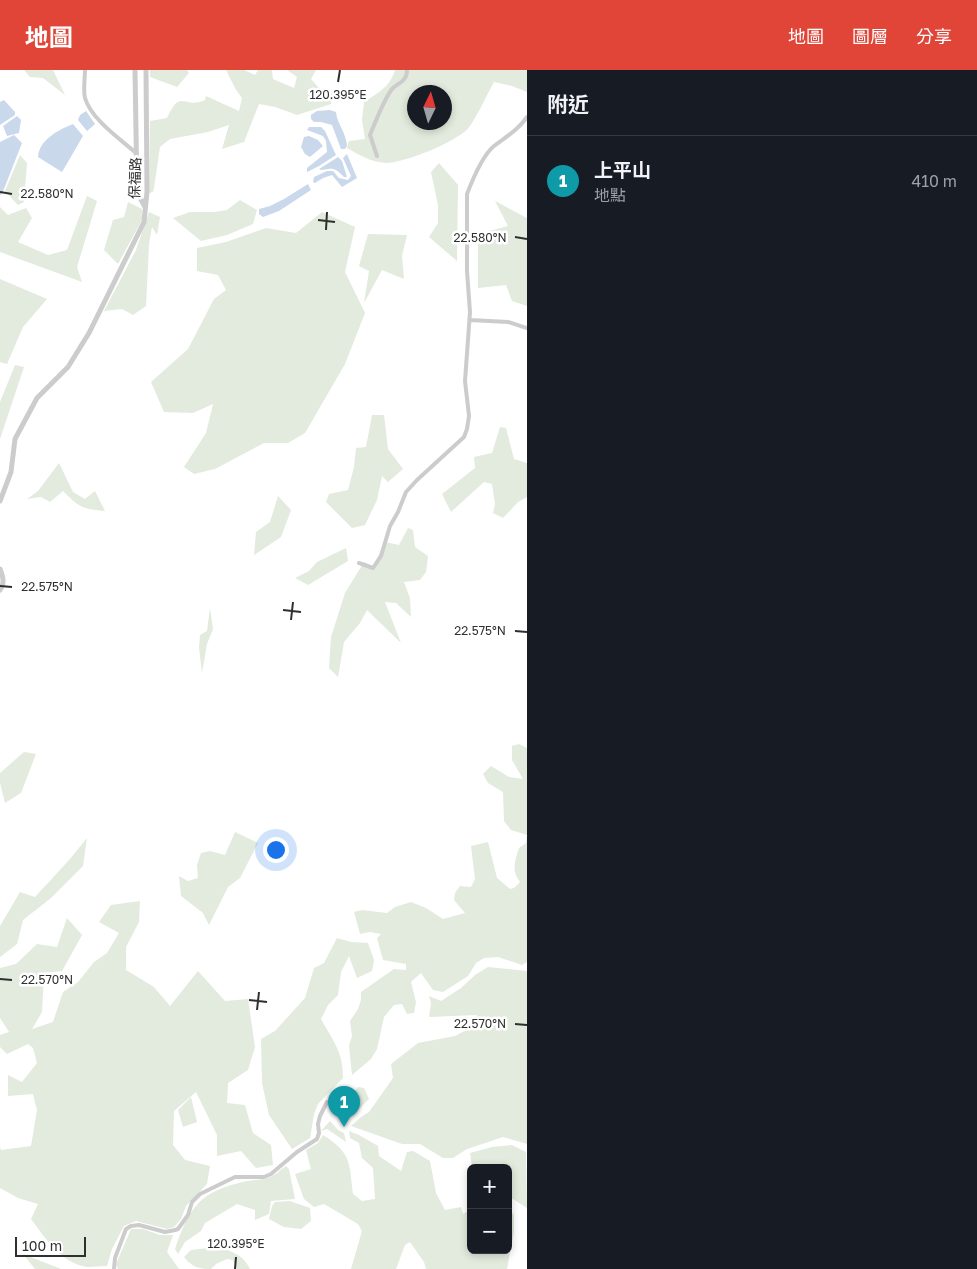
<!DOCTYPE html>
<html lang="zh-TW">
<head>
<meta charset="utf-8">
<style>
  body { margin:0; font-family:"Golos Text","Noto Sans TC",sans-serif; background:#20242c; color:#f1f3f6 }
  .controls { position:absolute; right:15px; bottom:15px; display:grid; overflow:hidden; border-radius:8px; box-shadow:0 2px 8px #0003 }
  .controls button { width:45px; height:45px; display:grid; place-items:center; padding:0; border:0; border-bottom:1px solid #363941; background:#171b24; color:#f1f3f6; font:25px sans-serif }
  .compass { position:absolute; left:407px; top:15px; width:45px; height:45px; border-radius:50%; background:#171b24; box-shadow:0 2px 8px #0003; rotate:5deg }
  .scale { position:absolute; left:15px; bottom:12px; width:71px; box-sizing:border-box; padding-left:5px; border:2px solid #2f2f2f; border-top:0; font-size:14px; line-height:18px; white-space:nowrap; color:#2f2f2f; -webkit-text-stroke:4px #fff; paint-order:stroke }
  .you { position:absolute; left:275px; top:779px; width:18px; height:18px; margin:-12px; border:4px solid #fff; border-radius:50%; background:#1a73e8; box-shadow:0 0 0 8px #1a73e833 }
  .badge { display:grid; place-items:center; width:32px; height:32px; border-radius:50%; background:#e04537; color:#fff; font-size:16px; font-weight:700 }
  .pin { position:absolute; translate:-50% -41px; filter:drop-shadow(0 1px 2px #0008) }
  .pin::after { content:''; position:absolute; top:26px; width:18px; height:15px; background:inherit; clip-path:polygon(0 0,100% 0,50% 100%) }
  .list { margin:0; padding:0; list-style:none }
  h2 { display:flex; justify-content:space-between; align-items:center; height:65px; margin:0; padding:0 20px; font-size:21px }
  h2 small { font-size:16px; font-weight:400; color:#9ea1a6 }
  .list li { display:grid; grid-template-columns:32px 1fr auto; gap:15px; align-items:center; box-sizing:border-box; height:90px; padding:0 20px; border-top:1px solid #363941 }
  .list b { display:block; font-size:19px; white-space:nowrap }
  .list p { margin:0; font-size:16px; white-space:nowrap; color:#9ea1a6 }
  .list em { font-size:16px; font-style:normal; color:#9ea1a6 }
  .map { position:relative; flex:none; width:527px; height:1199px; overflow:hidden }
  header { display:flex; align-items:center; gap:30px; box-sizing:border-box; height:70px; padding:0 25px; background:#e04537; color:#fff }
  header strong { font-size:24px }
  nav { display:flex; gap:28px; margin-inline-start:auto; font-size:18px }
  main { display:flex }
  aside { flex:1; background:#171b24 }
  .map>svg:first-child { display:block }
  .green { fill:#e2ebdd; fill-rule:evenodd }
  .water { fill:#c9d8eb }
  .lines { fill:none; stroke-linecap:round; stroke-linejoin:round }
  .minor { stroke:#ccc; stroke-width:4 }
  .tertiary { stroke:#ccc; stroke-width:5 }
  .ticks { fill:none; stroke:#2f2f2f; stroke-width:2 }
  .labels { text-anchor:middle; stroke-width:5; stroke-linejoin:round; paint-order:stroke }
  .street-label { font-size:14px; fill:#2f2f2f; stroke:#fff }
  .ticks-label { font-size:12px; text-anchor:middle; fill:#2f2f2f; stroke:#fff; stroke-width:5; stroke-linejoin:round; paint-order:stroke }
</style>
</head>
<body>
<header>
<strong>地圖</strong>
<nav><a>地圖</a><a>圖層</a><a>分享</a></nav>
</header>
<main>
<div class="map">
<svg width="527" height="1199" viewBox="0 0 527 1199">
  <rect width="100%" height="100%" fill="#fff"/>
  <path class="green" d="M24,0h29l12,25 -22,-17 -13,-1z
    M150,0h37l2,3 -12,14 -27,-10z
    M226,0h18l11,5 3,-5h14l1,9 21,9 3,-11 -10,-7h29l-5,9 7,8 15,6 -2,11 -34,11 -22,-8 -16,-3 -15,38 -22,7 7,-24 -21,7 -38,7 -10,8 -6,41 -1,4 -4,1 1,-72 17,-3c14,-31 16,-8 38,-18l1,-4 33,15 3,-13 -6,-8z
    M395,0h132v22l-15,-6 -18,-4c-8,14 -15,31 -24,44 -10,15 -66,37 -84,37 -15,-1 -27,-8 -39,-15l2,-7 16,-2 -3,-19 2,-18c14,-9 26,-15 31,-32zM414,22h30v30h-30z
    M20,85l7,8 -3,39 -6,3 -13,-14z
    M439,93l19,22 -1,76 -28,-24 9,-14v-18l-7,-33z
    M87,126l10,5 -20,66 5,15 -82,-30v-45l8,8 18,-7 6,10 -14,24 30,13 19,-5z
    M240,130l17,10 -4,14 -26,11 -26,6 -28,-23 17,-6h24l13,-2z
    M495,131l32,17v88l-15,-5 -6,-16 -28,3v-54l30,-8z
    M128,132l14,7v11l-24,44 -14,-14 9,-30 11,-3z
    M149,142l11,5 -3,18 -5,-8 -3,17 -3,62 -13,9 -11,-6 -18,2 32,-61z
    M322,142l33,15 -10,45 20,41 -20,51 -40,69 -17,10h-24l-49,26 -21,5 -10,-7 22,-34 7,-29 -20,9 -29,-1 -13,-30 37,-33 26,-50 12,-9 -8,-15 -21,-4v-23l29,-6 40,-14 30,5z
    M368,164l39,1 -5,21 2,23 -22,-9 -18,33 5,-32 -10,-5z
    M0,209l47,20 -24,28 -16,37 -7,-2z
    M15,295l9,2 -24,72v-37z
    M372,345h12l4,34 15,20 -15,13 -6,-6 -5,24 -12,25 -13,3 -26,-26 3,-8 19,-4 6,-23 2,-19 10,-1z
    M500,357l6,1 8,31 13,4v34l-9,5 -15,16 -10,-5 2,-9 -3,-20 -8,-2 -33,30 -9,-18 33,-26 -1,-11 18,-4z
    M59,393l14,29 12,7 10,-8 10,20c-23,-2 -26,-4 -42,-20l-13,11 -9,-5 -14,2 11,-8z
    M278,426l13,14 -10,27 -27,18 2,-23 14,-10z
    M408,458l5,2 2,17 13,9 -2,16 -6,8 -16,2 6,16 1,19 -15,-14 -11,-1 16,41 -34,-33 -7,13 -16,19 -6,35 -9,-9 2,-31 14,-44 19,-31 9,5 12,-25 14,3z
    M346,478l2,13 -40,24 -13,-7 14,-7 8,-9z
    M210,538l3,21 -6,15 -5,29 -3,-25 1,-13 7,-4z
    M519,674l8,4v214l-5,3 -24,-8 -14,1 -8,5 -8,13 -25,16 -10,-2 -12,-17 -10,9 5,20 -2,11 -7,1 -5,-10 -8,1 -10,12 -7,32 -6,10 -19,16 -3,-29 3,-10 -2,-15 8,-12 3,-9v-8l33,-23 12,1v-6l-23,-4 -6,-22 4,-4 -11,-2 -10,2 -6,-22 8,-2 25,3 8,-6 16,-5 15,6 17,11 22,-6 -11,-13 1,-7 5,-7 11,1 4,-8 -4,-33 17,-4 9,36 13,11 4,-1 6,-6c-9,-11 -5,-22 -1,-34l7,-5 1,-8 -16,-5 -7,-9 -1,-29 -15,-9 -5,-9 8,-8 18,11 14,2 -11,-19v-14z
    M24,682l12,2 -15,39 -16,10 -5,-20v-10z
    M235,762l23,11 -18,35 -12,9 -19,38 -6,-12 -22,-17 -2,-20 9,5 10,-3 -1,-13 4,-12 9,-2 15,4z
    M87,768l-4,28 -32,32 -28,22 -6,24 -17,13v-31l20,-34 15,5 35,-38z
    M140,831l-1,21 -13,25v23l28,17 16,19 28,-35 27,30 23,-2 7,48 -7,23 -20,13 -1,20 18,2 8,28 18,12 2,20 -17,3 -15,-17 -24,5v-21l-21,-43 -22,19 -1,34 12,15 25,6 -3,18 -21,22 -5,13 -7,8 -7,2 -31,-8 -12,5 -12,23 -5,17c-6,0 -13,1 -20,1 -26,-4 -41,-28 -56,-48l7,-15 -20,-6 -18,-10v-41l1,3 30,-4 6,-36 -4,-16 -25,2v-21l14,7 15,-19 -4,-15 -5,-4 -21,10 -7,-7v-12l9,-3 -9,-14v-50l16,-4 21,-20 20,3 10,-29 15,17 -20,36 -18,2 -2,39 -10,17 21,-7 10,-30 15,-10 16,-20 13,-9 12,-20 -20,-11 12,-17z
    M337,868l14,4 17,1 6,17 -2,11 -15,7 -8,-22 -8,16 -3,23 -10,10 -7,14c12,22 22,32 22,59l-25,26 -4,10 -4,24 -18,11 -23,-34 -7,-32 -1,-44 14,-8 30,-33 9,-30 10,-5z
    M488,897l39,4v173l-24,-7 -36,12 -14,9h-10l-23,-14h-18l-51,-18 10,-9 8,-5 24,-34 -2,-14 27,-21 37,-7 17,-9 5,-12 -48,2 2,-14 -2,-7 12,5 20,-13 14,-13z
    M358,1017l6,1 5,11 -18,18 -4,-2 -12,-1 -4,-5 -1,-6 5,-1 4,4 11,-8z
    M191,1027l6,25 -14,5 -5,-17z
    M330,1051l8,9 6,3 2,9 -19,-13 -6,2z
    M349,1061l10,4 19,11 1,10 22,15 6,-19 6,-1 17,10 6,32 9,17 16,-3 2,7 8,-5v41h37v-34l6,-3v19l-7,37h-81l-2,-7 -14,-20 -5,3 -9,24h-45l11,-38 -4,-7 -34,-20 -10,3 -10,-8 -9,-25 16,-5 -5,-19 12,-7 5,-8c29,18 26,28 30,59l9,7 13,-2 -2,-31 -11,-10 -3,-15 -9,-5z
    M512,1075l14,7 1,56 -19,-12v-28h-36l-2,-15 22,-6z
    M286,1096l3,3 6,30 -24,2 -2,13 -14,6v-10l-18,-6 -32,19 -4,8 -16,11 -7,12 -3,-5c15,-44 26,-58 72,-68 7,-1 16,-1 23,-4 6,-2 11,-8 16,-11z
    M290,1131l20,7 1,13 -10,8 -17,-2 -15,-8 3,-13 3,-4z
    M131,1159h12l17,6h13l-6,17 12,17h-61l-2,-5z
    M216,1177c15,4 27,7 34,22h-13l-4,-9 -6,-1 -11,5 -5,5c-13,0 -19,-2 -27,-12l7,-7z
    M23,1184l38,15h-26z"/>
  <path class="water" d="M4,30l11,12v3l-15,10v-23z
    M330,40l6,2c1,12 10,20 11,34l-2,3h-4l-9,-24 -11,-3h-7l-3,-3v-4l6,-4z
    M86,41l9,13 -8,7 -9,-11 2,-5z
    M17,46l4,4 -2,13 -12,3 -4,-10z
    M73,54l10,12 -21,36 -24,-15c1,-17 20,-27 35,-33z
    M309,57h12l4,4 11,24 -17,11 -12,6v-4l20,-16 -1,-11 -3,-5 -16,-6z
    M14,65l8,8 -20,51 -2,1v-53z
    M309,66l9,4 5,6 -13,11 -5,-3 -4,-7 3,-10z
    M347,84l10,24 -15,9 -10,-12 -9,3 -8,5 -2,-1 1,-5 13,-6h6l6,7 9,2 3,-4 -8,-18z
    M338,87l4,4 5,16h-3c-10,-10 -10,-9 -23,-7l-2,-1z
    M308,114l3,6 -32,21 -16,6 -4,-3v-5l11,-3 14,-7z"/>
  <g class="lines">
    <path class="minor" d="M85,0c0,8 -2,20 0,28 6,21 35,41 51,55
      M377,86l-7,-21c4,-10 17,-41 23,-47 7,-6 14,-7 14,-18
      M470,250l38,2 19,6
      M359,493l14,5 8,-12 9,-30 8,-14 8,-20 11,-12 47,-43 3,-8 2,-13 -4,-35 5,-69 -3,-41v-77c5,-13 16,-39 27,-48 13,-10 24,-16 33,-29
      M114,1199l1,-11 11,-29 5,-3 8,-1 26,7 10,-2 3,-1 10,-14 4,-13 8,-8 35,-17h29l7,-3 26,-22 20,-13 2,-6 -1,-9 2,-8 7,-14"/>
    <path class="tertiary" d="M135,0l2,122 8,15
      M0,431l11,-29 4,-33 22,-41 31,-31 21,-34 55,-111 3,-30 -1,-122
      M0,499c3,8 5,14 0,21"/>
  </g>
  <path class="ticks" d="M338,12l2,-12M0,122l12,2M318,150l17,2M326,160l1,-18M515,167l12,2M0,516l12,1M283,540l18,2M291,550l2,-18M515,561l12,1M0,909l12,1M249,930l18,2M257,940l2,-18M515,954l12,1M235,1199l1,-12"/>
  <g class="labels">
    <g class="street-label">
      <text transform="translate(135 108) rotate(-88)" y="5">保福路</text>
    </g>
  </g>
  <g class="ticks-label">
    <text x="338" y="29">120.395°E</text>
    <text x="47" y="128">22.580°N</text>
    <text x="480" y="172">22.580°N</text>
    <text x="47" y="521">22.575°N</text>
    <text x="480" y="565">22.575°N</text>
    <text x="47" y="914">22.570°N</text>
    <text x="480" y="958">22.570°N</text>
    <text x="236" y="1178">120.395°E</text>
  </g>
</svg>
<div class="controls">
<button>+</button>
<button>−</button>
</div>
<svg class="compass" viewBox="-18 -18 36 36"><path d="M0-13l5 13h-10z" fill="#e53935"/><path d="M0 13l5-13h-10z" fill="#9ea1a6"/></svg>
<div class="scale">100 m</div>
<div class="you"></div>
<div class="pin badge" style="left:344px;top:1057px;background:#0f9aa8">1</div>
</div>
<aside>
<h2>附近<small></small></h2>
<ul class="list">
<li><span class="badge" style="background:#0f9aa8">1</span><div><b>上平山</b><p>地點</p></div><em>410 m</em></li>
</ul>
</aside>
</main>
</body>
</html>
